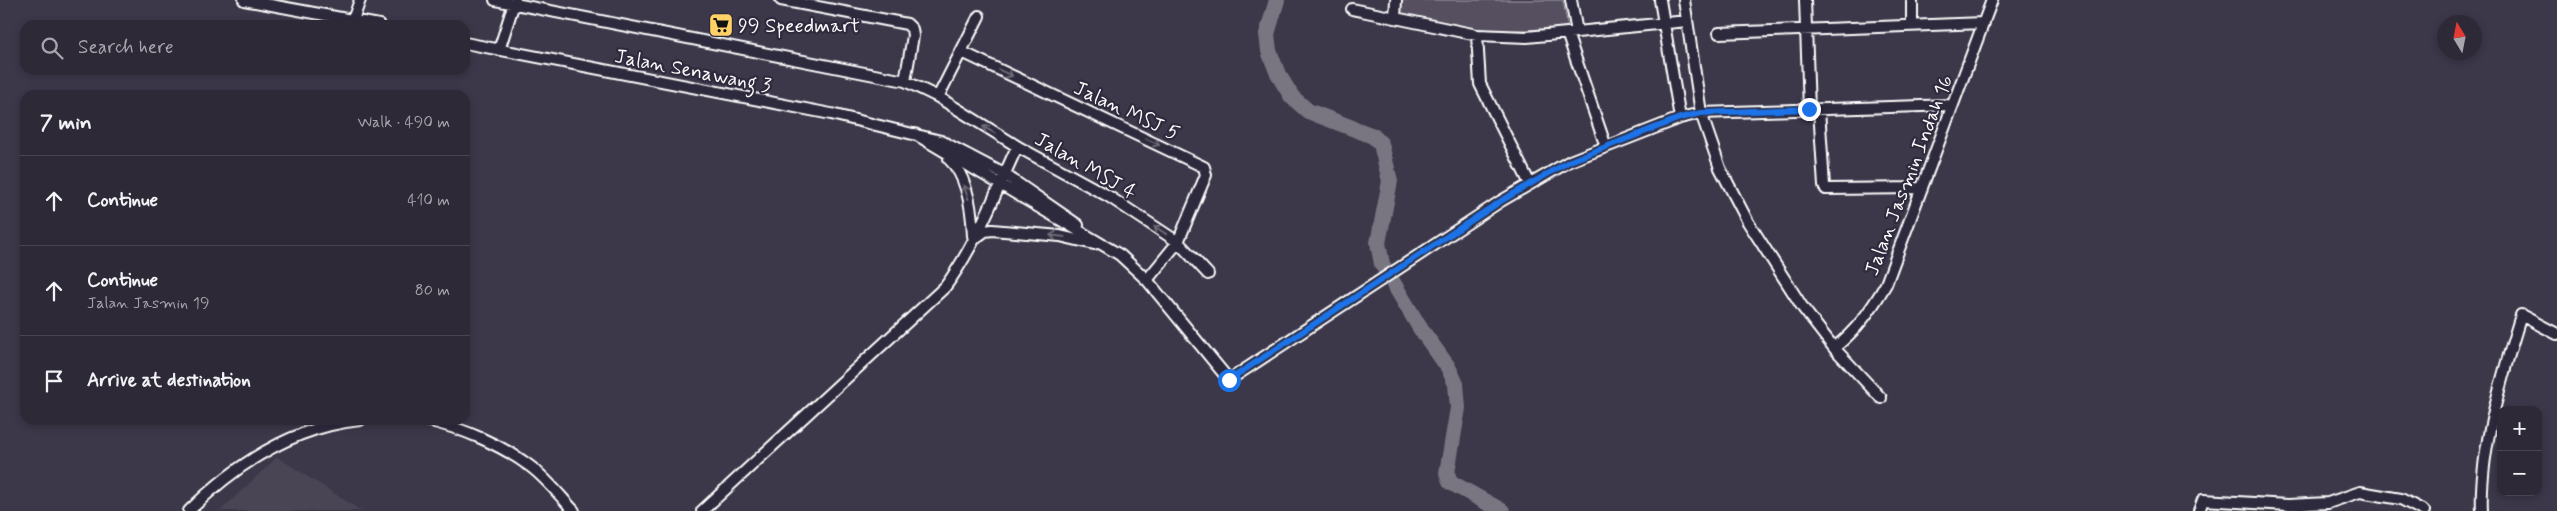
<!DOCTYPE html>
<html lang="en">
<head>
<meta charset="utf-8">
<style>
  body { margin:0; font-family:Mynerve,sans-serif; background:#393542; color:#f1f3f6 }
  .controls { position:absolute; right:15px; bottom:15px; display:grid; overflow:hidden; border-radius:10px; box-shadow:0 2px 8px #0003 }
  .controls button { width:45px; height:45px; display:grid; place-items:center; padding:0; border:0; border-bottom:1px solid #484552; background:#2d2937; color:#f1f3f6; font:25px sans-serif }
  .compass { position:absolute; left:2437px; top:15px; width:45px; height:45px; border-radius:50%; background:#2d2937; box-shadow:0 2px 8px #0003; rotate:350deg }
  .stop { position:absolute; width:15px; height:15px; margin:-11px; border:4px solid #1a73e8; border-radius:50%; background:#fff }
  .stop.end { background:#1a73e8; border-color:#fff; box-shadow:0 1px 5px #0008 }
  .list { margin:0; padding:0; list-style:none }
  h2 { display:flex; justify-content:space-between; align-items:center; height:65px; margin:0; padding:0 20px; font-size:21px }
  h2 small { font-size:16px; font-weight:400; color:#a7a6ad }
  .list li { display:grid; grid-template-columns:32px 1fr auto; gap:15px; align-items:center; box-sizing:border-box; height:90px; padding:0 20px; border-top:1px solid #484552 }
  .list b { display:block; font-size:19px; white-space:nowrap }
  .list p { margin:0; font-size:16px; white-space:nowrap; color:#a7a6ad }
  .list em { font-size:16px; font-style:normal; color:#a7a6ad }
  .icon { flex:none; width:28px; height:28px; fill:none; stroke:currentColor; stroke-width:2; stroke-linecap:round; stroke-linejoin:round }
  .map { position:relative; flex:none; width:2557px; height:511px; overflow:hidden }
  .search { position:absolute; background:#2d2937; box-shadow:0 2px 8px #0003; left:20px; top:20px; width:450px; height:55px; display:flex; align-items:center; gap:12px; box-sizing:border-box; padding:0 18px; border-radius:15px; color:#a7a6ad; font-size:19px }
  .panel { position:absolute; background:#2d2937; box-shadow:0 2px 8px #0003; left:20px; top:90px; width:450px; height:335px; border-radius:15px }
  .map>svg:first-child { display:block }
  .built { fill:#494455 }
  .green { fill:#555060; stroke:#aaa8b0 }
  .lines { fill:none; stroke-linecap:round; stroke-linejoin:round }
  .river { stroke:#797682; stroke-width:16 }
  .minor-casing { stroke:#fff; stroke-width:14 }
  .minor { stroke:#2f2a3d; stroke-width:10 }
  .oneway { stroke:#6d6a77 }
  .route { stroke:#1a73e8; stroke-width:6 }
  .labels { text-anchor:middle; stroke-width:4.5; stroke-linejoin:round; paint-order:stroke }
  .poi-label { font-size:20px; fill:#fff; stroke:#2f2a3d; text-anchor:start }
  .street-label { font-size:20px; fill:#fff; stroke:#2f2a3d }
</style>
</head>
<body>
<div class="map">
<svg width="2557" height="511" viewBox="0 0 2557 511">
  <rect width="100%" height="100%" fill="#3c3749"/>
  <filter id="ink" filterUnits="userSpaceOnUse"><feTurbulence type="fractalNoise" baseFrequency=".02" numOctaves="2"/><feDisplacementMap in="SourceGraphic" scale="10" xChannelSelector="R" yChannelSelector="G"/><feConvolveMatrix kernelMatrix="1 2 1 2 8 2 1 2 1" color-interpolation-filters="sRGB"/></filter>
  <g filter="url(#ink)">
    <path class="built" d="M277,457l85,54h-142z"/>
    <path class="green" d="M1400,0h163l5,28 -89,4 -80,-17z"/>
    <g class="lines">
      <path class="river" d="M1277,0l-10,34 2,17 9,23 14,23 16,14 65,25 8,8 9,37 -12,62 4,21 38,64 28,39 8,17 2,24 -11,65 3,9 52,29"/>
      <defs>
        <path id="minor" d="M244,0l135,25
          M495,0l410,81 33,16 82,51 88,48 70,46 30,32
          M781,0l126,24 5,5 1,7 -8,45
          M1571,0l6,32
          M1660,0l20,118
          M1684,0l17,113 19,55 28,54 55,86 31,40 47,50
          M1805,0l4,109
          M1352,9l125,26 50,2 160,-16
          M1395,18l1,-18
          M353,20l7,-20
          M1912,26v-26
          M1567,33l39,114
          M1719,33l265,-10
          M1477,35l3,49 50,100
          M465,43l366,71 110,27 63,33 74,51
          M499,50l16,-50
          M962,52l242,115 2,8 -28,67 -31,38
          M938,97l41,-81
          M1819,109l5,77 2,3 96,-1
          M915,134l205,121 27,25 82,100 272,-179 69,-40 110,-43 21,-5 252,-8
          M949,159c19,18 23,51 24,77
          M974,239l11,-8 7,-1 68,6 34,8
          M1834,348c23,-18 37,-38 52,-64l106,-284
          M426,420c36,8 76,25 105,47 16,12 29,29 43,44
          M189,511c47,-47 103,-84 171,-91
          M702,511l243,-224c31,-42 50,-93 72,-140
          M2199,511l4,-11 85,5 40,-2 32,-11 41,7 23,12
          M2482,511c-3,-60 21,-138 39,-196l36,19"/>
      </defs>
      <use href="#minor" class="minor-casing"/>
      <use href="#minor" class="minor"/>
    </g>
    <defs><path id="oneway-shaft" d="M-6 0H5M1.5-3L5.5 0L1.5 3" fill="none" stroke-width="1.6" stroke-linecap="round" stroke-linejoin="round" transform="scale(1.25)"/></defs>
    <g class="oneway">
      <use href="#oneway-shaft" transform="translate(1006 73) rotate(25)"/>
      <use href="#oneway-shaft" transform="translate(989 130) rotate(-150)"/>
      <use href="#oneway-shaft" transform="translate(1153 142) rotate(25)"/>
      <use href="#oneway-shaft" transform="translate(966 192) rotate(-109)"/>
      <use href="#oneway-shaft" transform="translate(1160 230) rotate(-146)"/>
      <use href="#oneway-shaft" transform="translate(1057 236) rotate(-173)"/>
    </g>
  </g>
  <g class="lines" filter="url(#ink)">
    <path class="route" d="M1229,380l272,-179 69,-40 110,-43 21,-5 108,-4"/>
  </g>
  <defs>
    <symbol id="supermarket-square" viewBox="-11 -11 22 22"><rect x="-9" y="-9" width="18" height="18" rx="4" fill="#ffd166" stroke="#2f2a3d"/><path d="M-6-5.5h2.5l.6 2H6L4.5 2H-2.5L-4.4-4H-6ZM-1.5 3.2a1.3 1.3 0 1 0 .1 0ZM3 3.2a1.3 1.3 0 1 0 .1 0Z" fill="#111"/></symbol>
  </defs>
  <g fill-rule="evenodd">
    <use href="#supermarket-square" x="707" y="11" width="28" height="28"/>
  </g>
  <g class="labels">
    <g class="poi-label">
      <text x="738" y="32">99 Speedmart</text>
    </g>
    <g class="street-label">
      <text transform="translate(693 70) rotate(11)" y="7">Jalan Senawang 3</text>
      <text transform="translate(1127 110) rotate(25)" y="7">Jalan MSJ 5</text>
      <text transform="translate(1086 165) rotate(30)" y="7">Jalan MSJ 4</text>
      <text transform="translate(1908 175) rotate(-69)" y="7">Jalan Jasmin Indah 16</text>
    </g>
  </g>
</svg>
<div class="controls">
<button>+</button>
<button>−</button>
</div>
<svg class="compass" viewBox="-18 -18 36 36"><path d="M0-13l5 13h-10z" fill="#e53935"/><path d="M0 13l5-13h-10z" fill="#a7a6ad"/></svg>
<div class="stop" style="left:1229px;top:380px"></div>
<div class="stop end" style="left:1809px;top:109px"></div>
<div class="search"><svg class="icon" aria-label="search" viewBox="0 0 24 24"><circle cx="10" cy="10" r="6"/><path d="M15 15l6 6"/></svg>Search here</div>
<section class="panel">
<h2>7 min<small>Walk · 490 m</small></h2>
<ul class="list">
<li><svg class="icon" aria-label="ahead" viewBox="0 0 24 24"><path d="M12 20V5M6 11l6-6 6 6"/></svg><div><b>Continue</b></div><em>410 m</em></li>
<li><svg class="icon" aria-label="ahead" viewBox="0 0 24 24"><path d="M12 20V5M6 11l6-6 6 6"/></svg><div><b>Continue</b><p>Jalan Jasmin 19</p></div><em>80 m</em></li>
<li><svg class="icon" aria-label="arrive" viewBox="0 0 24 24"><path d="M6 21V4h12l-3 4 3 4H6"/></svg><div><b>Arrive at destination</b></div></li>
</ul>
</section>
</div>
</body>
</html>
